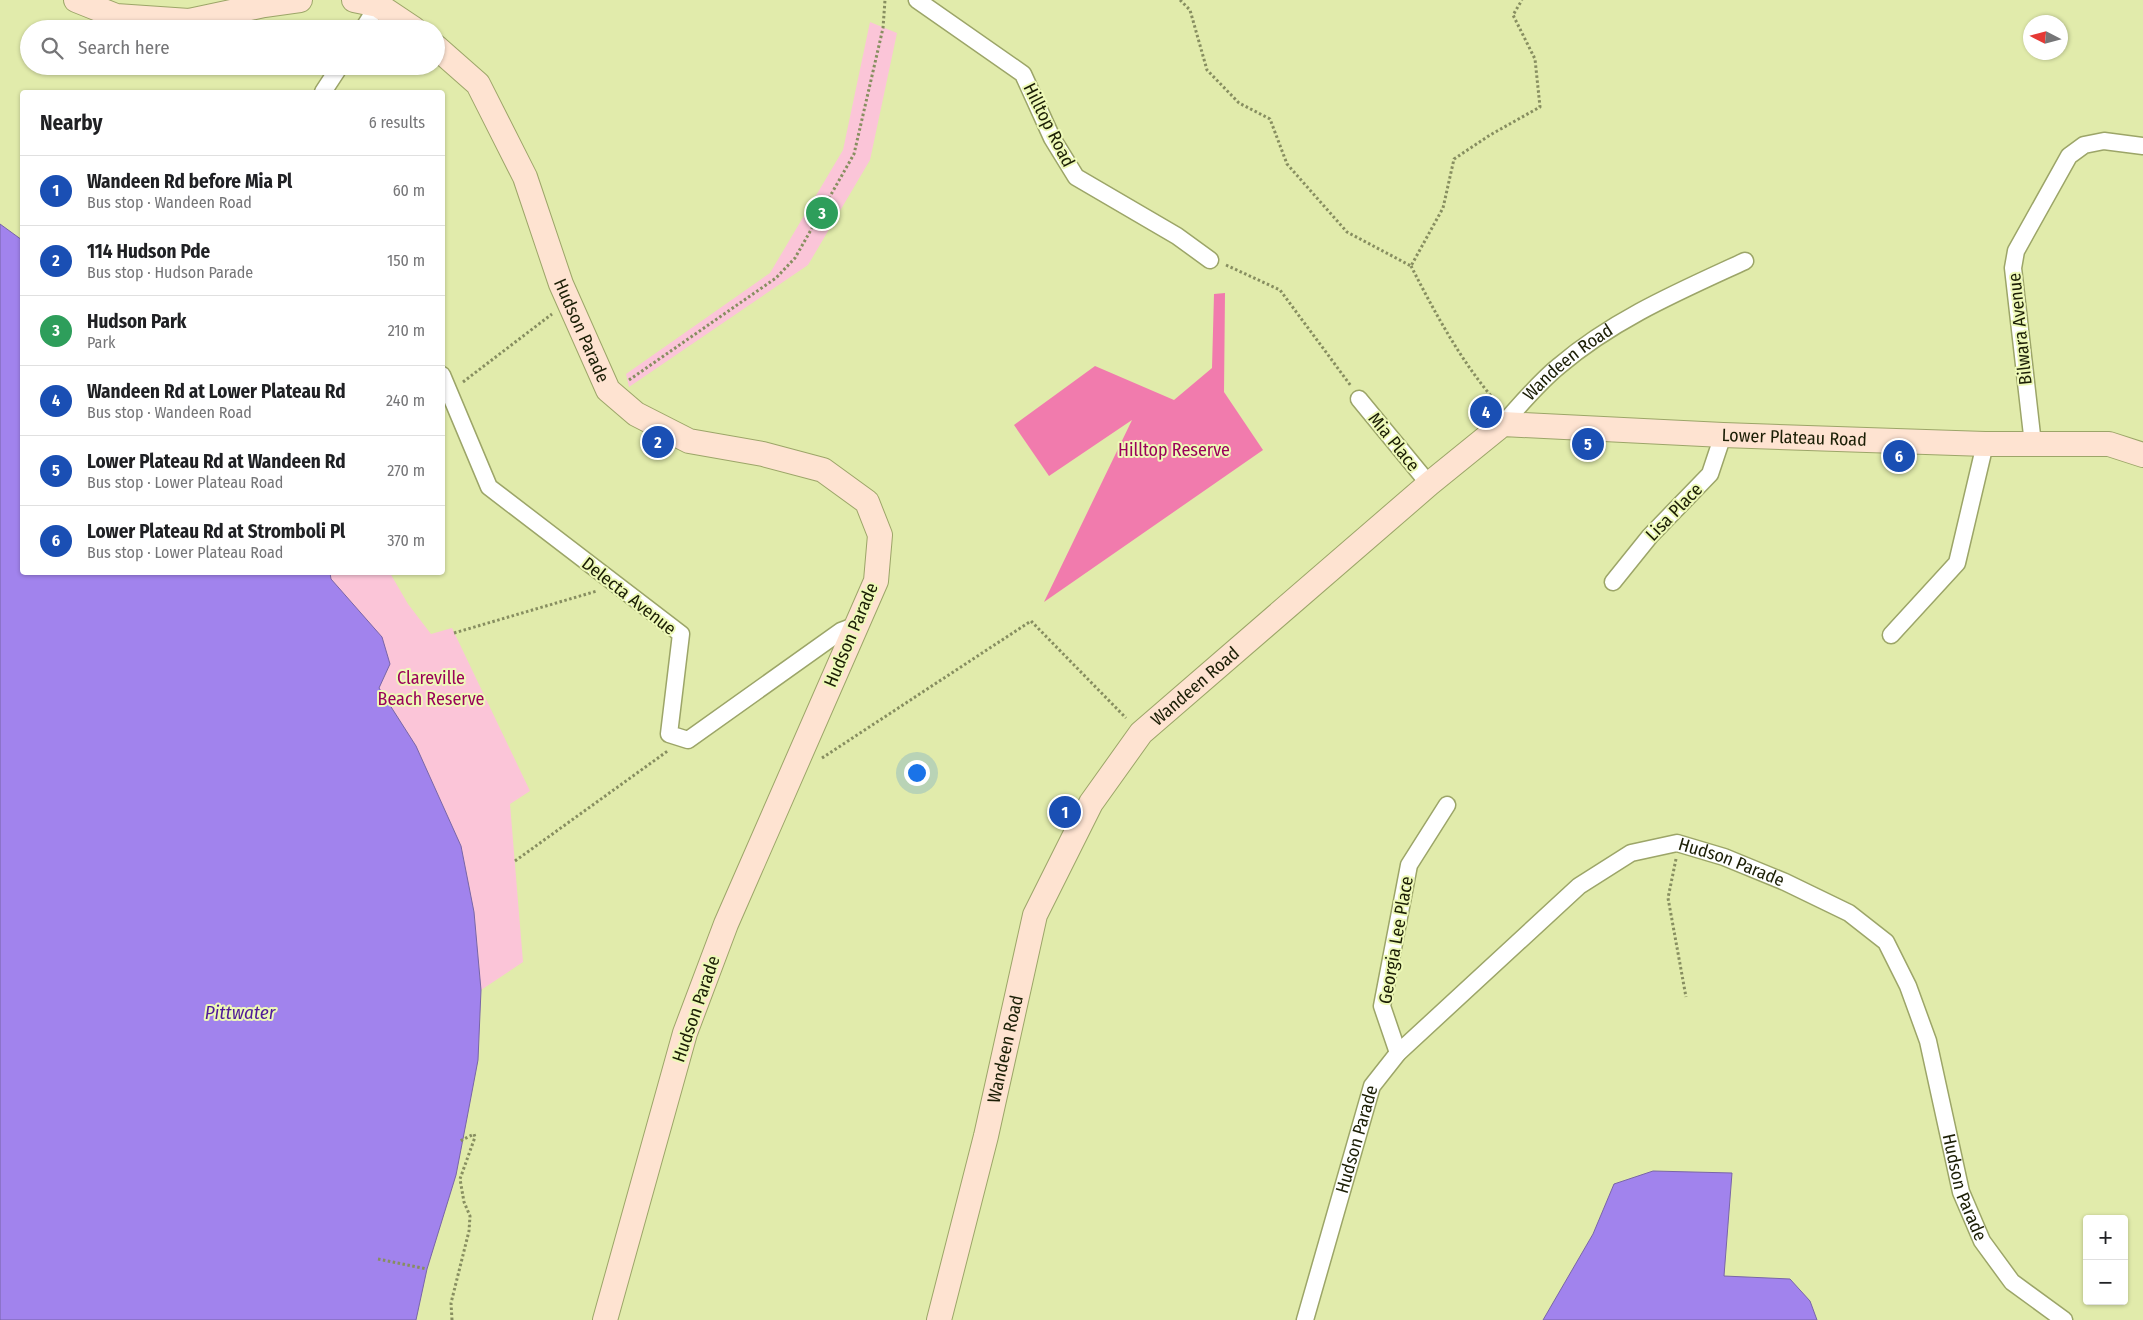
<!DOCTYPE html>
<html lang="en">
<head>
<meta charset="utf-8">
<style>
  body { margin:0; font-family:"Fira Sans Condensed",sans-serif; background:#f2f2f2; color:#202124 }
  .controls { position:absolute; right:15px; bottom:15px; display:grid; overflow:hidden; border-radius:5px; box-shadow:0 1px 4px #0004 }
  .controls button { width:45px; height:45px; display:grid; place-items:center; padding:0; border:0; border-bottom:1px solid #e0e0e0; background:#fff; color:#202124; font:25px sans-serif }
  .compass { position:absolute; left:2023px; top:15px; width:45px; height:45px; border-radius:50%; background:#fff; box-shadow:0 1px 4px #0004; rotate:276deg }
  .you { position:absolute; left:916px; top:772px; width:18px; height:18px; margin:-12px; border:4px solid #fff; border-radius:50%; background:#1a73e8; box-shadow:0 0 0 8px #1a73e833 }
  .badge { display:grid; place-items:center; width:32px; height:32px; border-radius:50%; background:#1a73e8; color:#fff; font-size:16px; font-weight:700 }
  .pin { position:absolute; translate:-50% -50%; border:2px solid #fff; box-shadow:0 1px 5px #0006 }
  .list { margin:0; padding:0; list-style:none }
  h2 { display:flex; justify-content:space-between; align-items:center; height:65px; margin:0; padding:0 20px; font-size:21px }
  h2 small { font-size:16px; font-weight:400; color:#757577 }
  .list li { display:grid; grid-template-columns:32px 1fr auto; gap:15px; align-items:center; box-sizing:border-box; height:70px; padding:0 20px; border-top:1px solid #e0e0e0 }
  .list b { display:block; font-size:19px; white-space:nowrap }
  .list p { margin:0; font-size:16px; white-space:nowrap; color:#757577 }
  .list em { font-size:16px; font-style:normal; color:#757577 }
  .icon { flex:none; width:28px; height:28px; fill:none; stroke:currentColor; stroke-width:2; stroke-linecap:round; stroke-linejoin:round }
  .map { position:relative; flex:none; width:2143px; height:1320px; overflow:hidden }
  .search { position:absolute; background:#fff; box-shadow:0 1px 4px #0004; left:20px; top:20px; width:425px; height:55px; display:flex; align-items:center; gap:12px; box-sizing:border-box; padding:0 18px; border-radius:28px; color:#757577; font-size:19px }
  .panel { position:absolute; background:#fff; box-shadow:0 1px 4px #0004; left:20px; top:90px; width:425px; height:485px; border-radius:5px }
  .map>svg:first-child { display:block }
  .green { fill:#fbc5d8 }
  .forest { fill:#f17bad }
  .water { fill:#a183ed; stroke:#7965a7 }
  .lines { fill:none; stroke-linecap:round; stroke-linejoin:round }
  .street-casing { stroke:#9ca568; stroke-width:19 }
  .secondary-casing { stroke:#9ca568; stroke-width:26 }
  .path { stroke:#878e60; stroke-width:3; stroke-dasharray:2.5 2.5; stroke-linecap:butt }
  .street { stroke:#fff; stroke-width:16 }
  .secondary { stroke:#fee3d1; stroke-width:24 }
  .labels { text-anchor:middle; stroke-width:4; stroke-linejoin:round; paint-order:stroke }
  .street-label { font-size:18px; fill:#1b1e05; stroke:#eef9b8 }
  .park-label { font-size:18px; fill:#9a015a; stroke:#eef9b8 }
  .water-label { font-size:19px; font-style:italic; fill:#4f1a98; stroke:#eef9b8 }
</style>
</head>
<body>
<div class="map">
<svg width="2143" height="1320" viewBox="0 0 2143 1320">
  <rect width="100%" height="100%" fill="#e1ebab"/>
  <path class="green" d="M870,22l27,11 -27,127 -62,105 -179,122 -3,-13 144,-101 73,-123z
    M330,573h60l18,31 23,30 21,-6 78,163 -20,13 13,158 -42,28 -7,-78 -13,-66 -45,-100 -37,-58 11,-24 -59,-85z"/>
  <path class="forest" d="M1225,293l-1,99 39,58 -219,152 88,-182 -83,56 -35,-51 81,-59 79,34 38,-32 2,-74z"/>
  <path class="water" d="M0,224l22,16v332l308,1 1,6 51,58 8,27 -11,24 37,58 45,100 13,66 7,78 -3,70 -11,58 -11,57 -29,94 -11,51h-416z
    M1653,1171l79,2 -8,103 66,3 20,22 7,19h-274l50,-86 21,-50z"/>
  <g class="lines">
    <defs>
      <g id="street">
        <path d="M917,0l106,74 29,64 24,39 101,59 33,24"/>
        <path d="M363,29l15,-24"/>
        <path d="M323,92l17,-26"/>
        <path d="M442,375l47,112 192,147 -12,100 19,6 153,-109 16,-6"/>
        <path d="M1359,399l70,85"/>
        <path id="s1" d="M1503,424c18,-20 36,-42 56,-58 55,-47 121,-75 186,-105"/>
        <path d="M2033,444l-20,-176 3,-17 53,-95 15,-11 20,-4 39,5"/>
        <path d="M1613,582l37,-46 60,-62 13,-39"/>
        <path d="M1891,635l66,-72 28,-119"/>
        <path d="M1398,1053l-16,-47 27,-141 38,-60"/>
        <path id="s2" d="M1305,1320l67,-234 26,-33 181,-167 52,-33 46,-10 47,14 61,25 64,31 37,29 22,44 20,55 33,151 21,49 30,41 52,38"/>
      </g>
      <g id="secondary">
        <path d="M76,0l40,16 73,5 75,-16 36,-5"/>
        <path d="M354,0l24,5 36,24"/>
        <path id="s3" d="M436,47l42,37 47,93 36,107 47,106 28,24 53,27 74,13 60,16 44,32 13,33 -4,46 -150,343 -41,109 -80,287"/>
        <path id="s4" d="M939,1320l47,-184 49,-221 56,-112 50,-70 288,-249 74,-60 220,11 262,9h124l34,11"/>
      </g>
    </defs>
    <use href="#street" class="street-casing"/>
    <use href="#secondary" class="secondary-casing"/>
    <path class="path" d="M1180,0l10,10 17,60 32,33 31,16 17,45 60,68 64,34 32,-58 11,-49 36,-24 50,-28 -5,-48 -22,-44 9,-15
      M1226,265l54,25 71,96
      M1411,266c24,47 52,99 87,138
      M629,380l147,-102 19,-20 59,-104 29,-126 2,-28
      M463,382l89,-68
      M454,633l143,-42
      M822,758l209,-137 95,97
      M1676,859l-8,39 18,99
      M515,861l154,-111
      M378,1259l49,10
      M452,1320l-1,-17 18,-72 1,-15 -6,-14 -4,-23 15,-42 -1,-3 -14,7"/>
    <use href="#street" class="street"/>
    <use href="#secondary" class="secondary"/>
  </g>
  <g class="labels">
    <g class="street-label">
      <text transform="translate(1049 125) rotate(63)" y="6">Hilltop Road</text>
      <text transform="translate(2020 329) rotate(-96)" y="6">Bilwara Avenue</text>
      <text dy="6" stroke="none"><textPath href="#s3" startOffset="324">Hudson Parade</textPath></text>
      <text dy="6" stroke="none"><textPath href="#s1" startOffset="90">Wandeen Road</textPath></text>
      <text dy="6" stroke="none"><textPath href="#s4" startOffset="1395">Lower Plateau Road</textPath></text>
      <text transform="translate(1394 442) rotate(51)" y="6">Mia Place</text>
      <text transform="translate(1674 512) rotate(-46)" y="6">Lisa Place</text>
      <text transform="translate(629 596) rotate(38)" y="6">Delecta Avenue</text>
      <text transform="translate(851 635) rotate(-67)" y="6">Hudson Parade</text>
      <text dy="6" stroke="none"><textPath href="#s4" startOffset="699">Wandeen Road</textPath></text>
      <text dy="6" stroke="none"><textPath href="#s2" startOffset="698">Hudson Parade</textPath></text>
      <text transform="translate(1396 940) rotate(-80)" y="6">Georgia Lee Place</text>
      <text transform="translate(696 1009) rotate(-71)" y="6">Hudson Parade</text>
      <text dy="6" stroke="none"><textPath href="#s4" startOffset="279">Wandeen Road</textPath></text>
      <text dy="6" stroke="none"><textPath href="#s2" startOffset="188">Hudson Parade</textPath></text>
      <text dy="6" stroke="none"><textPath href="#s2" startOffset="1132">Hudson Parade</textPath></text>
    </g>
    <g class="park-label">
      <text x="1174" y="456">Hilltop Reserve</text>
      <text x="431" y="684">Clareville<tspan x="431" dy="21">Beach Reserve</tspan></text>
    </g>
    <g class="water-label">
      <text x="240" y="1019">Pittwater</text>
    </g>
  </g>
</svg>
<div class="controls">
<button>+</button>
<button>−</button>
</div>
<svg class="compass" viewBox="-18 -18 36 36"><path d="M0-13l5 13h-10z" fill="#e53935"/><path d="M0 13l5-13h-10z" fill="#757577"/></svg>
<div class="you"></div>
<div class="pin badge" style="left:1065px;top:812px;background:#1a4fb4">1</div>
<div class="pin badge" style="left:658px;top:442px;background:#1a4fb4">2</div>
<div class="pin badge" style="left:822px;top:213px;background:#2e9e5b">3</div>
<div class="pin badge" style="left:1486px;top:412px;background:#1a4fb4">4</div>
<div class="pin badge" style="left:1588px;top:444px;background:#1a4fb4">5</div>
<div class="pin badge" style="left:1899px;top:456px;background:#1a4fb4">6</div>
<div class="search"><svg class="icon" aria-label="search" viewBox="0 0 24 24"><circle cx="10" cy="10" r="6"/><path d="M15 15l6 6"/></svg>Search here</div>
<section class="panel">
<h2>Nearby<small>6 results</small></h2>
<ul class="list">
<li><span class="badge" style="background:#1a4fb4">1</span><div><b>Wandeen Rd before Mia Pl</b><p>Bus stop · Wandeen Road</p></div><em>60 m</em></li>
<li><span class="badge" style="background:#1a4fb4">2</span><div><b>114 Hudson Pde</b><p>Bus stop · Hudson Parade</p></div><em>150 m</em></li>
<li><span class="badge" style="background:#2e9e5b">3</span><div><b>Hudson Park</b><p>Park</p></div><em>210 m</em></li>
<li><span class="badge" style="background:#1a4fb4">4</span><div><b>Wandeen Rd at Lower Plateau Rd</b><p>Bus stop · Wandeen Road</p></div><em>240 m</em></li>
<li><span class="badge" style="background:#1a4fb4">5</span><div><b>Lower Plateau Rd at Wandeen Rd</b><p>Bus stop · Lower Plateau Road</p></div><em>270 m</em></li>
<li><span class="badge" style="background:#1a4fb4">6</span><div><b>Lower Plateau Rd at Stromboli Pl</b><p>Bus stop · Lower Plateau Road</p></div><em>370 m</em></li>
</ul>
</section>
</div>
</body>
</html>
